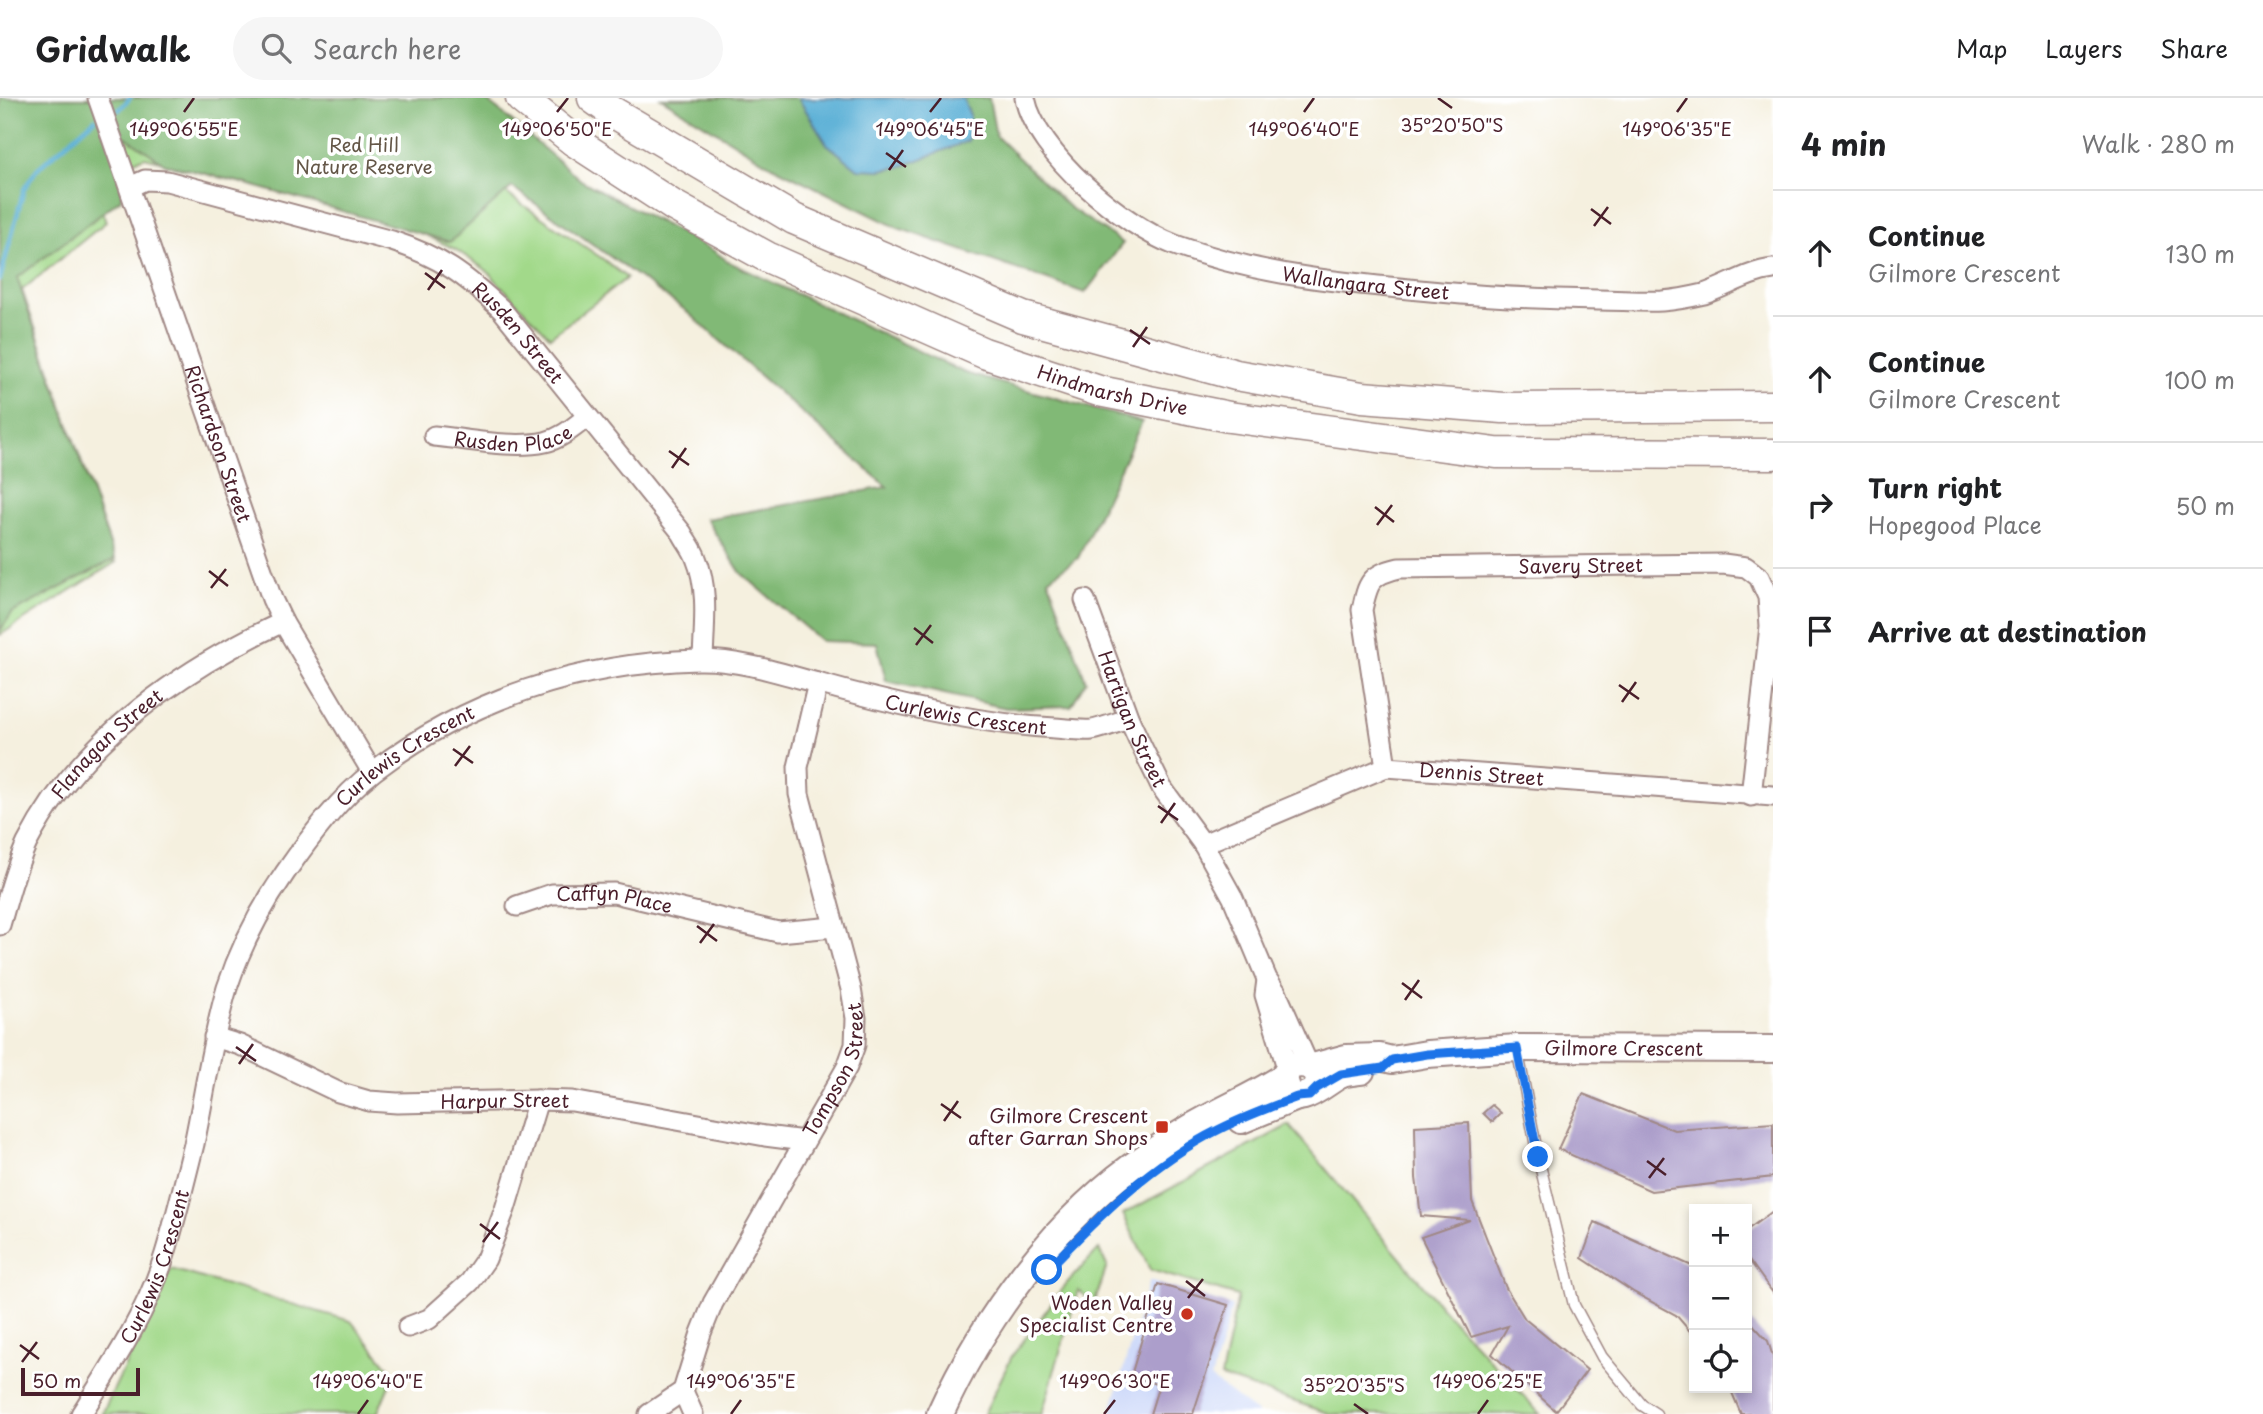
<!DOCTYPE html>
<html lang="en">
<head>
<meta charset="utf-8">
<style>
  body { margin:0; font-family:"Playpen Sans",sans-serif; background:#f6f6f6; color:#202124 }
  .controls { position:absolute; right:21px; bottom:21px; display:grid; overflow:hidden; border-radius:0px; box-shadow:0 4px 10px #0003 }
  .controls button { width:63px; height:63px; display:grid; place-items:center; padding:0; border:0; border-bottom:2px solid #e0e0e0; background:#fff; color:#202124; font:35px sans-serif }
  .scale { position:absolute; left:21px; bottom:18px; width:119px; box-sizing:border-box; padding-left:7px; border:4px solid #4a1f2b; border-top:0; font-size:19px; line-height:24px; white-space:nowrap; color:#4a1f2b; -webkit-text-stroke:5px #fff; paint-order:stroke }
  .stop { position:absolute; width:21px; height:21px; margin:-16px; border:5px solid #1a73e8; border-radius:50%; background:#fff }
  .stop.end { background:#1a73e8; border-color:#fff; box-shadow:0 2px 7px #0008 }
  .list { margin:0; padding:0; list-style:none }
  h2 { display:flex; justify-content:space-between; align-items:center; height:91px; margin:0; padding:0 28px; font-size:30px }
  h2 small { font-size:23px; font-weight:400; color:#757577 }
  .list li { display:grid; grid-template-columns:46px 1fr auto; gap:21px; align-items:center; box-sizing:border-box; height:126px; padding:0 28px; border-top:2px solid #e0e0e0 }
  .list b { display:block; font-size:26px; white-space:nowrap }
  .list p { margin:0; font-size:23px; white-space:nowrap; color:#757577 }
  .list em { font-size:23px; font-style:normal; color:#757577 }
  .icon { flex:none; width:38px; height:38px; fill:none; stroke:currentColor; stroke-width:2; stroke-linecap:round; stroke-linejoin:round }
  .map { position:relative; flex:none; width:1773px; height:1316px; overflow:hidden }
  header { display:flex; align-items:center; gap:42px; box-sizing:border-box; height:98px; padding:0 35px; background:#fff; border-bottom:2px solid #e0e0e0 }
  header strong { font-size:33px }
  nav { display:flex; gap:38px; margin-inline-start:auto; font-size:24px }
  .search { width:490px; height:63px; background:#f6f6f6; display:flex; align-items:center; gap:18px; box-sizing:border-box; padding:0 24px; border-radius:38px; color:#757577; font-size:26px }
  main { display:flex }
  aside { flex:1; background:#fff }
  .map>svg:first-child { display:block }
  .built { fill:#cfdaf9 }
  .green { fill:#a2d98a; stroke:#767c5a; stroke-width:2 }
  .forest { fill:#81b976; stroke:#666c50; stroke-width:2 }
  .water { fill:#59afd5; stroke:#526780; stroke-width:2 }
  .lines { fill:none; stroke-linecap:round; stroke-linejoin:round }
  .stream { stroke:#59afd5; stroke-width:4.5 }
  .building { fill:#ac9ecb }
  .lane-casing { stroke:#a08885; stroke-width:13 }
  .street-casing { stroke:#a08885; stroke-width:23 }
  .secondary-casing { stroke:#a08885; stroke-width:30 }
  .primary-casing { stroke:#a08885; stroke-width:33 }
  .lane { stroke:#fff; stroke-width:10 }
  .street { stroke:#fff; stroke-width:19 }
  .secondary { stroke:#fff; stroke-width:26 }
  .primary { stroke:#fff; stroke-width:30 }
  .route { stroke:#1a73e8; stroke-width:9 }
  .ticks { fill:none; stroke:#4a1f2b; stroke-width:2.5 }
  .poi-dot { fill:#c8321e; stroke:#fff; stroke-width:2.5 }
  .labels { text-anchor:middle; stroke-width:7; stroke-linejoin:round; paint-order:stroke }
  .park-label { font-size:19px; fill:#645748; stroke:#fff }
  .street-label { font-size:19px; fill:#4a1f2b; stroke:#fff }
  .poi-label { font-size:19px; fill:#4a1f2b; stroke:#fff; text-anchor:end }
  .ticks-label { font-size:18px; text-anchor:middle; fill:#4a1f2b; stroke:#fff; stroke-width:7; stroke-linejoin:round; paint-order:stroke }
</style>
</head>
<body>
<header>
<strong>Gridwalk</strong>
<div class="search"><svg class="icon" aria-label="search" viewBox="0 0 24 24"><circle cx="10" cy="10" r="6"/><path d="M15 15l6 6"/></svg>Search here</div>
<nav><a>Map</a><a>Layers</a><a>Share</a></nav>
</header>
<main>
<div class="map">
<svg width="1773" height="1316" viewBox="0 0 1773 1316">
  <rect width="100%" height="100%" fill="#fff"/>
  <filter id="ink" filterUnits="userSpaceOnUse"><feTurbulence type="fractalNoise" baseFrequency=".0143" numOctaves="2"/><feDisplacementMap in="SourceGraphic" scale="14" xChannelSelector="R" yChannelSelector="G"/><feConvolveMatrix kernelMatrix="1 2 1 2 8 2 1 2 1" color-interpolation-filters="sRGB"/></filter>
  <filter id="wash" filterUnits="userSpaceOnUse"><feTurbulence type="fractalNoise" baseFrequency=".00686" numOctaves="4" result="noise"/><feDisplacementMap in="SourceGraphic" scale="28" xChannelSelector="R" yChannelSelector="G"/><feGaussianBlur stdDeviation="1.57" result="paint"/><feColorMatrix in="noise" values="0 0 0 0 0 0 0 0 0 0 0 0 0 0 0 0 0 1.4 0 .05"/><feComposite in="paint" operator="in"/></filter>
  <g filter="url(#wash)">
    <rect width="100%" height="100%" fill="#f5f0df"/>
    <path class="built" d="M1149,1183l83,25 -21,73 48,35h-149z"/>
    <path class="green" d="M0,0h384l129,100 90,61 24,19 -77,59 -64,-67 -31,-21 -44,-21 -266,-71 -54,19 15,46 -84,68 94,272 -116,73z
      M1289,1027l159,190 92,99h-209l-110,-37 17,-81 -88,-26 -27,-56z
      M1099,1151l8,17 -13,38 -16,-14 -36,124h-58l28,-58 55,-73z
      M171,1171l180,52 43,53 -17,40h-275z"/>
    <path class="forest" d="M0,0h484l98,83 132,70 15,11 236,111 177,49 -64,136 -30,21 38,102 -15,25 -65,2 -120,-27 -9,-38 -56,-2 -80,-68 -35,-54 181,-32 -202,-177 -173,-123 -62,55 -203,-58 -82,-20 -39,-27 -5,62 -104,79 98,281 -103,54 -12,18z
      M661,0h328l7,38 73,71 54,36 -38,50 -187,-65 -126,-62z"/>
    <path class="water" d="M798,0h165l7,17 -2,26 -68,26 -20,3 -22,-1 -31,-25z"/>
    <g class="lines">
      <path class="stream" d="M119,12l11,-12
        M0,181l24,-90 13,-20 58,-50"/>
    </g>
    <g id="blocks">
      <path class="building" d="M1583,996l91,36 99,-7v54l-122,14 -93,-42z
        M1492,1007l9,8 -9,9 -9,-9z
        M1469,1025l3,78 34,87 19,31 62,51 -31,41 -64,-57 16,-28 -37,11 -50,-100 49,-17 -49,-4 -5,-38 -1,-52z
        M1773,1113v82l-26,-36v-27z
        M1595,1124l99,45v69l-18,-21 -41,-22 -53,-35z
        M1158,1186l70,21 -35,109h-43l9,-29 -28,-9z
        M1747,1220l21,23 5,16v57h-32l-11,-26h17z"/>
    </g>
  </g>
  <g filter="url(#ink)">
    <use href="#blocks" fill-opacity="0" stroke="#a08885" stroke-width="2"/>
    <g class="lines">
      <defs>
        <path id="lane" d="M1517,950l21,109 36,148 28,52 40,48 14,9"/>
        <g id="street">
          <path id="s1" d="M98,0l174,501 11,23 89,150"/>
          <path id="s2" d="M1025,0c11,56 99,128 150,147 85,31 176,39 265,47 53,5 105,7 159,8 20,0 42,2 63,1 13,-1 29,-4 42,-7 24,-8 44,-22 69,-25"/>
          <path id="s3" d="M130,89l15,-7 22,1 225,60c49,16 73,34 110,69l180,223c4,8 11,16 14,25 13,31 8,69 7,101"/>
          <path id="s4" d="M434,338c33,3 79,13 111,6 17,-4 29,-15 42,-25"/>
          <path id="s5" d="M1085,502l44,119 12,26 21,43 41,56 30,54 34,81 9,13 32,72"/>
          <path id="s6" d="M1386,669l-24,-157c6,-28 8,-35 37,-42l324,-4 23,3 13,10 9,20 2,29 -19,170"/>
          <path id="s7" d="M1203,746l183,-77 387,29"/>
          <path id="s8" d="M517,808l35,-12 62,-1 164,39 56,-5"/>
          <path id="s9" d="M0,827c8,-27 15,-57 27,-82 53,-103 153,-173 256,-221"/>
          <path d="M1267,882l-2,15 23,76"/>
          <path id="s10" d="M214,939l26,8 98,47 31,9 28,2 141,-3 34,1 193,35 39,5"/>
          <path d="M408,1229l21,-8 41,-37 16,-23 19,-50 33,-109"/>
          <path d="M683,1293l10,23"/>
          <path id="s11" d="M81,1316c32,-50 67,-103 84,-160 11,-36 20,-74 29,-110 11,-52 18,-105 33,-156 13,-40 34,-80 58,-115 25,-36 54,-75 89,-102 94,-72 206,-108 324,-111 38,-1 83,13 119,23 75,21 160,41 238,45 12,1 26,3 37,2 12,-2 25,-8 37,-11"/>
          <path id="s12" d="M649,1316l34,-23 18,-58 12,-30 134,-236 8,-22 1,-27 -5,-29 -52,-195 -1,-27 20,-84"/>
        </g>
        <g id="secondary">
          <path id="s13" d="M1313,969l33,-9 34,-1 12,3 35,-6 90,-6 256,1"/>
          <path d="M1317,990l2,-6 -2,-11c-13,-13 -38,-7 -31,14 9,29 40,-4 54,-10 6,-3 14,-3 21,-4"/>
          <path d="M1241,1022l56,-23"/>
          <path d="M940,1316c43,-95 119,-200 207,-258 20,-14 42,-28 63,-39 26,-14 51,-25 75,-41"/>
        </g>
        <g id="primary">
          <path id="s14" d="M521,0l53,43 100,65 93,51 217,96 115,38 130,26 267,36 277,1"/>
          <path d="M593,0l18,13 183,108 229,98 213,58 126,22 141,11 270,-2"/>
        </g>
      </defs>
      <use href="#lane" class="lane-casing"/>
      <use href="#street" class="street-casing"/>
      <use href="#secondary" class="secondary-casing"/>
      <use href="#primary" class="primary-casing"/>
      <use href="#lane" class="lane"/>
      <use href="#street" class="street"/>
      <use href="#secondary" class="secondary"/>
      <use href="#primary" class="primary"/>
    </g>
  </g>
  <g class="lines" filter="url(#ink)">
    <path class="route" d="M1047,1172c51,-53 104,-107 171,-140 25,-13 53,-23 79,-33l12,-1 8,-8 24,-14 42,-6 9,-8 35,-6 90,-6 21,109"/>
  </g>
  <path class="ticks" d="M1438,0l14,10M184,14l10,-14M557,14l11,-14M930,14l11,-14M1304,14l10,-14M1677,14l10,-14M886,55l20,14M889,72l14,-20M1591,111l20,15M1594,128l14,-19M425,175l20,15M428,192l14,-20M1130,232l20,14M1133,249l14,-20M669,353l20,14M672,370l14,-20M1375,409l19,15M1377,427l15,-20M209,473l19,15M211,490l15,-19M914,530l19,15M916,547l15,-20M1619,587l20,14M1622,604l14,-20M453,651l20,14M455,668l15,-20M1158,708l20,14M1161,725l14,-20M697,828l20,15M700,845l14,-19M1402,885l20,15M1405,902l14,-20M236,949l20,14M239,966l14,-20M941,1006l20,14M944,1023l14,-20M1647,1063l19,14M1649,1080l15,-20M480,1126l20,15M483,1144l15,-20M1186,1183l19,15M1188,1200l15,-19M20,1247l19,14M22,1264l15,-20M1354,1306l14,10M358,1316l10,-14M731,1316l10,-14M1104,1316l11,-14M1478,1316l10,-14"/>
  <g class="poi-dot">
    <rect x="1155" y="1022" width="14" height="14" rx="3.5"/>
    <circle cx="1187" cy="1216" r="7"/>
  </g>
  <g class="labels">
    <g class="park-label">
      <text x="364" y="54">Red Hill<tspan x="364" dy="22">Nature Reserve</tspan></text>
    </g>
    <g class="street-label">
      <text dy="7" stroke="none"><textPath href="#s2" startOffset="411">Wallangara Street</textPath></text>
      <text dy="7" stroke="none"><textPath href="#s3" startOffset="430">Rusden Street</textPath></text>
      <text dy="7" stroke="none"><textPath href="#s14" startOffset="665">Hindmarsh Drive</textPath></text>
      <text dy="7" stroke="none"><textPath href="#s4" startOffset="80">Rusden Place</textPath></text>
      <text dy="7" stroke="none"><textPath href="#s1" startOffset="366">Richardson Street</textPath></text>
      <text dy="7" stroke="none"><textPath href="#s6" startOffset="402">Savery Street</textPath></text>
      <text dy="7" stroke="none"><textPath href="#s11" startOffset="1342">Curlewis Crescent</textPath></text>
      <text dy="7" stroke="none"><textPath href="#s5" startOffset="128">Hartigan Street</textPath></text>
      <text dy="7" stroke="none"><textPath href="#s9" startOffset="215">Flanagan Street</textPath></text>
      <text dy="7" stroke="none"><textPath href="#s11" startOffset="754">Curlewis Crescent</textPath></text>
      <text dy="7" stroke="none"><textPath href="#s7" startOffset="294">Dennis Street</textPath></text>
      <text dy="7" stroke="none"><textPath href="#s8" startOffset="100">Caffyn Place</textPath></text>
      <text dy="7" stroke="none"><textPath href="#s13" startOffset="313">Gilmore Crescent</textPath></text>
      <text dy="7" stroke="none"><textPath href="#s12" startOffset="399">Tompson Street</textPath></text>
      <text dy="7" stroke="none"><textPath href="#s10" startOffset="304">Harpur Street</textPath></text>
      <text dy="7" stroke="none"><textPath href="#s11" startOffset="166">Curlewis Crescent</textPath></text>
    </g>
    <g class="poi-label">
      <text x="1148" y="1025">Gilmore Crescent<tspan x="1148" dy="22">after Garran Shops</tspan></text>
      <text x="1173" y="1212">Woden Valley<tspan x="1173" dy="22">Specialist Centre</tspan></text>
    </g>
  </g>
  <g class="ticks-label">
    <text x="1452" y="34">35°20'50"S</text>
    <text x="184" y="38">149°06'55"E</text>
    <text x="1304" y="38">149°06'40"E</text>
    <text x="557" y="38">149°06'50"E</text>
    <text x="930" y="38">149°06'45"E</text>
    <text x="1677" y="38">149°06'35"E</text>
    <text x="368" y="1290">149°06'40"E</text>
    <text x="741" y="1290">149°06'35"E</text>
    <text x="1115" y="1290">149°06'30"E</text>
    <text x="1488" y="1290">149°06'25"E</text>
    <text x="1354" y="1294">35°20'35"S</text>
  </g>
</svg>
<div class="controls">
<button>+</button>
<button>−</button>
<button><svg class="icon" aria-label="locate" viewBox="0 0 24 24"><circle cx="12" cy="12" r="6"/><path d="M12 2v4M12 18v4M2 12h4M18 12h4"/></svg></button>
</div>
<div class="scale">50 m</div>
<div class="stop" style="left:1047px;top:1172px"></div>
<div class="stop end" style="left:1538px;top:1059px"></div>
</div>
<aside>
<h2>4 min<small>Walk · 280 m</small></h2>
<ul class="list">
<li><svg class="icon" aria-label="ahead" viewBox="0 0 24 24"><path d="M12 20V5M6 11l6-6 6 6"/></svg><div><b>Continue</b><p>Gilmore Crescent</p></div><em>130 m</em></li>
<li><svg class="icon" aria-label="ahead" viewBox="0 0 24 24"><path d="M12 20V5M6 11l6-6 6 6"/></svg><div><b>Continue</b><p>Gilmore Crescent</p></div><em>100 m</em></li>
<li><svg class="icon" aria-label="right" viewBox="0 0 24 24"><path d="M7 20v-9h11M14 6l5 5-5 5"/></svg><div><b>Turn right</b><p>Hopegood Place</p></div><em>50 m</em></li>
<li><svg class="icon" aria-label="arrive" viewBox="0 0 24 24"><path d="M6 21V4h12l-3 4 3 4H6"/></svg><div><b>Arrive at destination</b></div></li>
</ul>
</aside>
</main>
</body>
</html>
